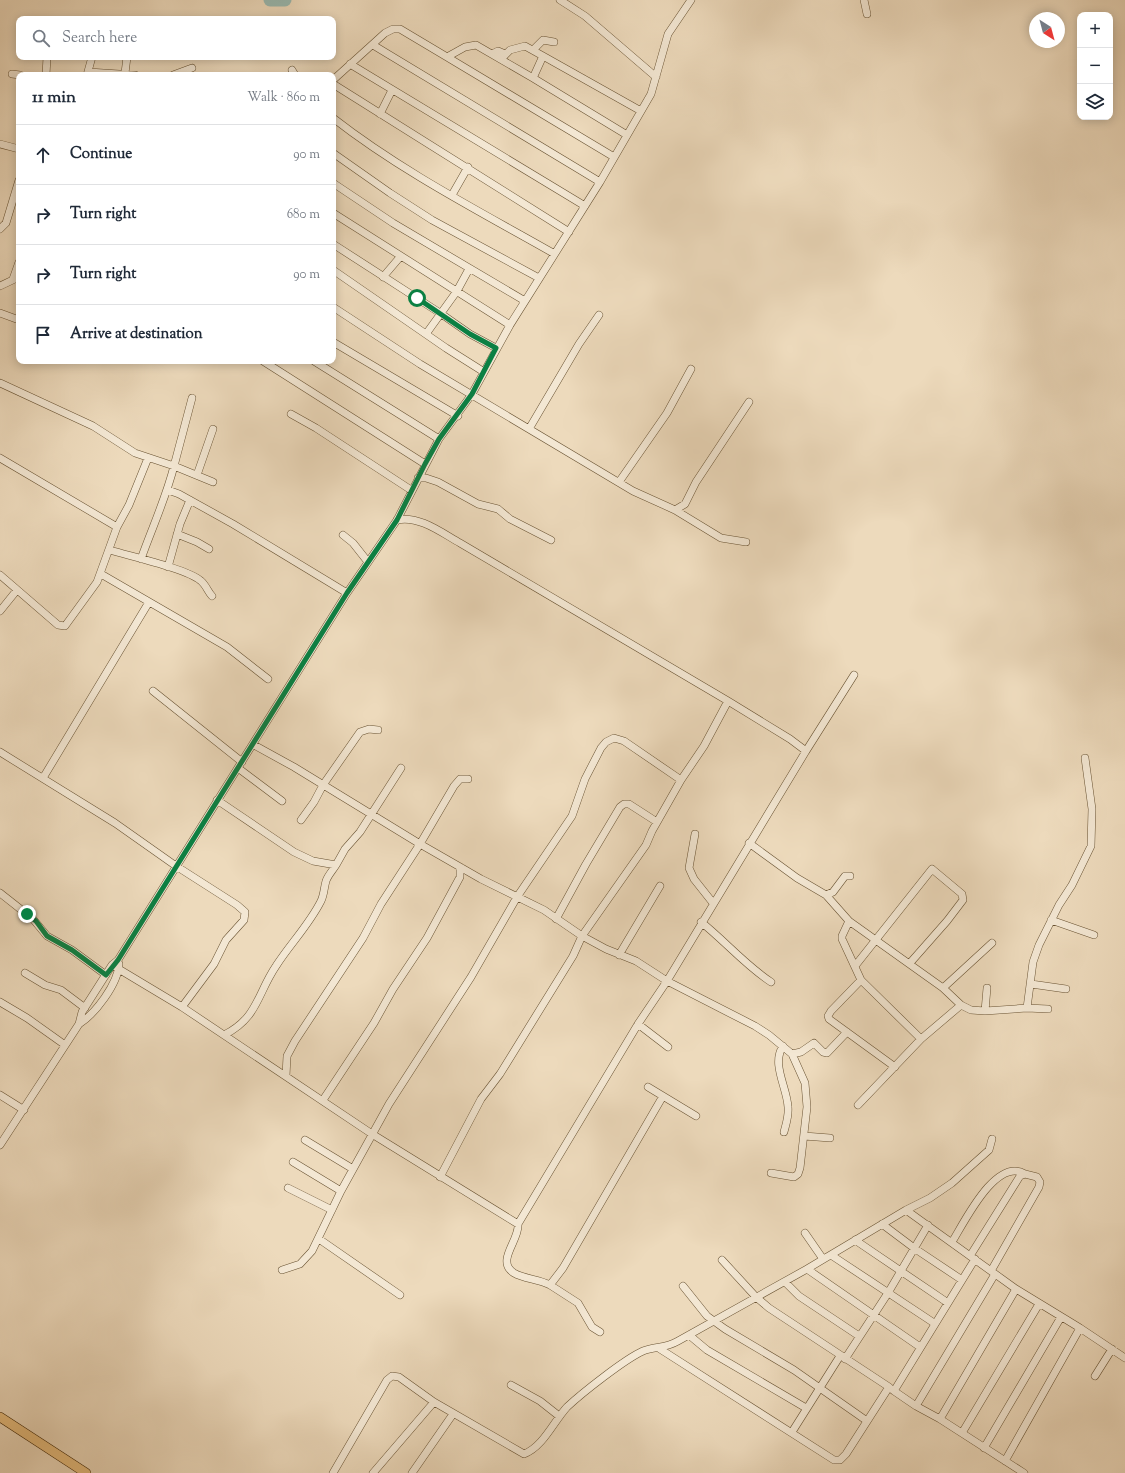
<!DOCTYPE html>
<html lang="en">
<head>
<meta charset="utf-8">
<style>
  body { margin:0; font-family:"Sorts Mill Goudy",serif; background:#f2f2f3; color:#1f2937 }
  .controls { position:absolute; right:12px; top:12px; display:grid; overflow:hidden; border-radius:8px; box-shadow:0 2px 10px #0003 }
  .controls button { width:36px; height:36px; display:grid; place-items:center; padding:0; border:0; border-bottom:1px solid #e0e1e3; background:#fff; color:#1f2937; font:20px sans-serif }
  .compass { position:absolute; left:1029px; top:12px; width:36px; height:36px; border-radius:50%; background:#fff; box-shadow:0 2px 10px #0003; rotate:144deg }
  .stop { position:absolute; width:12px; height:12px; margin:-9px; border:3px solid #0b8043; border-radius:50%; background:#fff }
  .stop.end { background:#0b8043; border-color:#fff; box-shadow:0 1px 4px #0008 }
  .list { margin:0; padding:0; list-style:none }
  h2 { display:flex; justify-content:space-between; align-items:center; height:52px; margin:0; padding:0 16px; font-size:17px }
  h2 small { font-size:13px; font-weight:400; color:#747a83 }
  .list li { display:grid; grid-template-columns:26px 1fr auto; gap:12px; align-items:center; box-sizing:border-box; height:60px; padding:0 16px; border-top:1px solid #e0e1e3 }
  .list b { display:block; font-size:15px; white-space:nowrap }
  .list em { font-size:13px; font-style:normal; color:#747a83 }
  .icon { flex:none; width:22px; height:22px; fill:none; stroke:currentColor; stroke-width:2; stroke-linecap:round; stroke-linejoin:round }
  .map { position:relative; flex:none; width:1125px; height:1473px; overflow:hidden }
  .search { position:absolute; background:#fff; box-shadow:0 2px 10px #0003; left:16px; top:16px; width:320px; height:44px; display:flex; align-items:center; gap:10px; box-sizing:border-box; padding:0 14px; border-radius:8px; color:#747a83; font-size:15px }
  .panel { position:absolute; background:#fff; box-shadow:0 2px 10px #0003; left:16px; top:72px; width:320px; height:292px; border-radius:8px }
  .map>svg:first-child { display:block }
  .lines { fill:none; stroke-linecap:round; stroke-linejoin:round }
  .river { stroke:#99bab2; stroke-width:13 }
  .minor-casing { stroke:#685232; stroke-width:8 }
  .major-casing { stroke:#3c2404; stroke-width:10 }
  .minor { stroke:#f3e7d3; stroke-width:7 }
  .major { stroke:#e6bd7e; stroke-width:9 }
  .route { stroke:#0b8043; stroke-width:5 }
</style>
</head>
<body>
<div class="map">
<svg width="1125" height="1473" viewBox="0 0 1125 1473">
  <rect width="100%" height="100%" fill="#eddabc"/>
  <filter id="stains"><feTurbulence type="fractalNoise" baseFrequency=".005" numOctaves="4"/><feColorMatrix values="0 0 0 0 .2 0 0 0 0 .09 0 0 0 0 .02 0 0 0 .5 -.17"/></filter>
  <radialGradient id="worn" r=".72"><stop offset=".6" stop-color="#630" stop-opacity="0"/><stop offset="1" stop-color="#630" stop-opacity=".3"/></radialGradient>
  <g class="lines">
    <path class="river" d="M270,0h15"/>
    <defs>
      <path id="minor" d="M560,0l25,16 71,61
        M864,0l3,14
        M373,45l227,137
        M533,50l10,-10 11,2
        M492,54l6,-3 7,3
        M447,57l167,100
        M501,59l9,-9 15,-4 18,10
        M350,64l235,142
        M292,70l3,5
        M88,72l47,3
        M125,73l2,-16
        M12,74l8,1
        M46,75l1,-18
        M87,75l5,-18
        M173,75l19,-7
        M533,78l94,57
        M333,80l52,-47 8,-4h7l47,28 18,-10 11,-2 57,33 10,-22 98,55
        M333,84l236,148
        M380,114l12,-24
        M333,118c68,53 146,93 220,135
        M0,144l19,5
        M333,153l57,40 42,27 107,58
        M333,183l60,40 132,78
        M452,195l16,-28
        M333,213l177,112
        M0,229l6,-6 13,-43
        M333,244l107,69 30,21 26,14
        M333,270l113,78 38,24
        M383,277l17,-20
        M13,279l6,-17
        M0,286l19,-9
        M333,307l87,57 213,127 42,19 46,28 25,4
        M0,313l19,7
        M426,334l31,-43 12,-22
        M333,342l125,74
        M263,361l162,103
        M314,361l125,78
        M0,383l93,43 42,27 39,13c-8,32 -22,62 -33,93
        M192,398l-18,68 39,16
        M291,414l25,14 95,62
        M529,429l50,-85 20,-29
        M0,458l117,69
        M197,475l16,-46
        M418,478h8l12,4 40,22 20,5 12,10 41,21
        M619,482l48,-69 24,-44
        M168,490l11,4 54,30 114,69
        M675,510l10,-6 11,-22 53,-80
        M397,520c22,-5 45,13 63,23l268,158 62,38 16,12 48,-76
        M177,534l20,8 12,7
        M343,535l10,8 15,19
        M110,550c19,6 78,19 91,31 5,4 7,11 11,15
        M168,567l12,-43 10,-24
        M101,574l126,73 41,32
        M0,575l58,50 7,1 32,-44 20,-55 12,-22 19,-47
        M0,611l17,-21
        M153,691l89,71
        M254,745l40,22 126,77 61,35 63,31 38,26 24,13 30,12 31,20 88,45 14,9 23,19 13,29 2,24 -7,61 -2,6 -4,3 -23,-4
        M0,752l115,71 61,43 61,39 8,7 -1,8 -18,20 -12,24 -32,43
        M238,768l44,33
        M43,778l106,-176
        M217,800l77,52 19,9 23,4 9,-16 15,-17 41,-64
        M301,820l13,-18 9,-17 37,-53 9,-3 9,1
        M695,834l-6,34 5,11 19,24
        M749,843l48,35 29,17 23,26 -7,15v3l19,41 60,59 40,-34
        M0,893l33,26 14,17 25,14 34,25
        M826,895l7,-3 12,-16h5
        M556,919l30,-55 34,-57 4,-3h5l28,18
        M1051,920l43,15
        M849,921l94,67 18,17 10,5 14,1 42,-3 6,-46 6,-17 20,-40 13,-20 19,-39 1,-37 -7,-51
        M701,922c24,19 44,43 70,60
        M619,955l41,-69
        M112,965l70,42 190,127 146,90 120,-200 29,-43 139,-230
        M855,966l77,-97 30,25 1,6 -16,21 -37,42
        M25,973l20,12 16,5 24,18
        M861,980l-30,31 -3,5 1,3 66,48
        M1031,984l35,5
        M943,988l49,-45
        M0,1002l27,16 38,27
        M1027,1008l21,1
        M985,1011l2,-23
        M79,1024c16,-10 39,-40 40,-60
        M638,1024l30,23
        M224,1035c34,-17 33,-41 52,-69 14,-22 33,-41 45,-65 3,-6 3,-13 5,-20 2,-6 7,-11 10,-16
        M783,1046c-12,18 4,41 5,61 1,9 -2,17 -4,25
        M792,1054l9,-2 13,-9 9,9 4,1 20,-21
        M286,1076l1,-20 8,-15 68,-103 18,-34 39,-60 34,-58 6,-7h8
        M648,1087l48,29
        M0,1095l24,15
        M323,1100l51,-77 19,-34 34,-51 33,-61v-10
        M858,1105l63,-66
        M804,1136l26,2
        M305,1140l48,29
        M0,1145l79,-121 3,-12 30,-47 6,-5 229,-367 50,-73 42,-81 33,-45 38,-69 90,-143 51,-88 17,-60 23,-34
        M293,1162l48,29
        M440,1177l41,-78 19,-25 73,-118 9,-20 64,-91 6,-14 29,-51 23,-34 24,-45
        M288,1188l44,22
        M906,1210l24,-12 22,-15 37,-33 3,-11
        M518,1224c2,16 -23,37 -4,49 10,6 25,6 36,12l13,-17 100,-172
        M882,1224l32,24 48,32
        M805,1233l18,26
        M319,1239l81,56
        M855,1240l93,63
        M952,1242c12,-19 44,-86 73,-68
        M831,1255l103,68
        M970,1256l50,-80 5,-2 12,3 3,5 -1,5 -48,84
        M807,1269l113,78
        M282,1270l18,-6 12,-13 29,-60 48,-87 82,-127 46,-80 55,-81 13,-37 16,-31 5,-6 8,-4 10,3 57,39
        M785,1282l14,14 60,40
        M550,1285l28,18 14,24 8,5
        M683,1286l24,30 18,13 69,41 73,51
        M689,1335l18,15 99,58
        M660,1349l174,111h6l6,-6 43,-67 -120,-79 -13,-11 -34,-37
        M845,1359l43,-66 40,-68
        M1095,1376l17,-27
        M511,1385l29,16 19,15
        M890,1388l4,3 81,-132
        M894,1391l22,15 79,-132
        M916,1406l24,13 76,-130
        M940,1419l84,54
        M792,1432l48,-76
        M962,1433l77,-129
        M984,1448l77,-131
        M1005,1461l75,-133
        M333,1473l54,-93 5,-4 7,1 35,25 90,52c19,-7 30,-33 43,-47 15,-14 58,-48 76,-56 12,-5 21,-2 35,-10l129,-72 99,-59 110,79 64,39 45,30
        M373,1473l61,-71
        M412,1473l41,-59"/>
      <path id="major" d="M0,1417l86,56"/>
    </defs>
    <use href="#minor" class="minor-casing"/>
    <use href="#major" class="major-casing"/>
    <use href="#minor" class="minor"/>
    <use href="#major" class="major"/>
  </g>
  <g class="lines">
    <path class="route" d="M27,914l9,7 11,15 25,14 34,25 12,-15 229,-367 50,-73 28,-56 14,-25 33,-45 24,-46 -26,-14 -53,-36"/>
  </g>
  <rect width="100%" height="100%" filter="url(#stains)"/>
  <rect width="100%" height="100%" fill="url(#worn)"/>
</svg>
<div class="controls">
<button>+</button>
<button>−</button>
<button><svg class="icon" aria-label="layers" viewBox="0 0 24 24"><path d="M12 4l9 5-9 5-9-5zM3 14l9 5 9-5"/></svg></button>
</div>
<svg class="compass" viewBox="-18 -18 36 36"><path d="M0-13l5 13h-10z" fill="#e53935"/><path d="M0 13l5-13h-10z" fill="#747a83"/></svg>
<div class="stop" style="left:417px;top:298px"></div>
<div class="stop end" style="left:27px;top:914px"></div>
<div class="search"><svg class="icon" aria-label="search" viewBox="0 0 24 24"><circle cx="10" cy="10" r="6"/><path d="M15 15l6 6"/></svg>Search here</div>
<section class="panel">
<h2>11 min<small>Walk · 860 m</small></h2>
<ul class="list">
<li><svg class="icon" aria-label="ahead" viewBox="0 0 24 24"><path d="M12 20V5M6 11l6-6 6 6"/></svg><div><b>Continue</b></div><em>90 m</em></li>
<li><svg class="icon" aria-label="right" viewBox="0 0 24 24"><path d="M7 20v-9h11M14 6l5 5-5 5"/></svg><div><b>Turn right</b></div><em>680 m</em></li>
<li><svg class="icon" aria-label="right" viewBox="0 0 24 24"><path d="M7 20v-9h11M14 6l5 5-5 5"/></svg><div><b>Turn right</b></div><em>90 m</em></li>
<li><svg class="icon" aria-label="arrive" viewBox="0 0 24 24"><path d="M6 21V4h12l-3 4 3 4H6"/></svg><div><b>Arrive at destination</b></div></li>
</ul>
</section>
</div>
</body>
</html>
